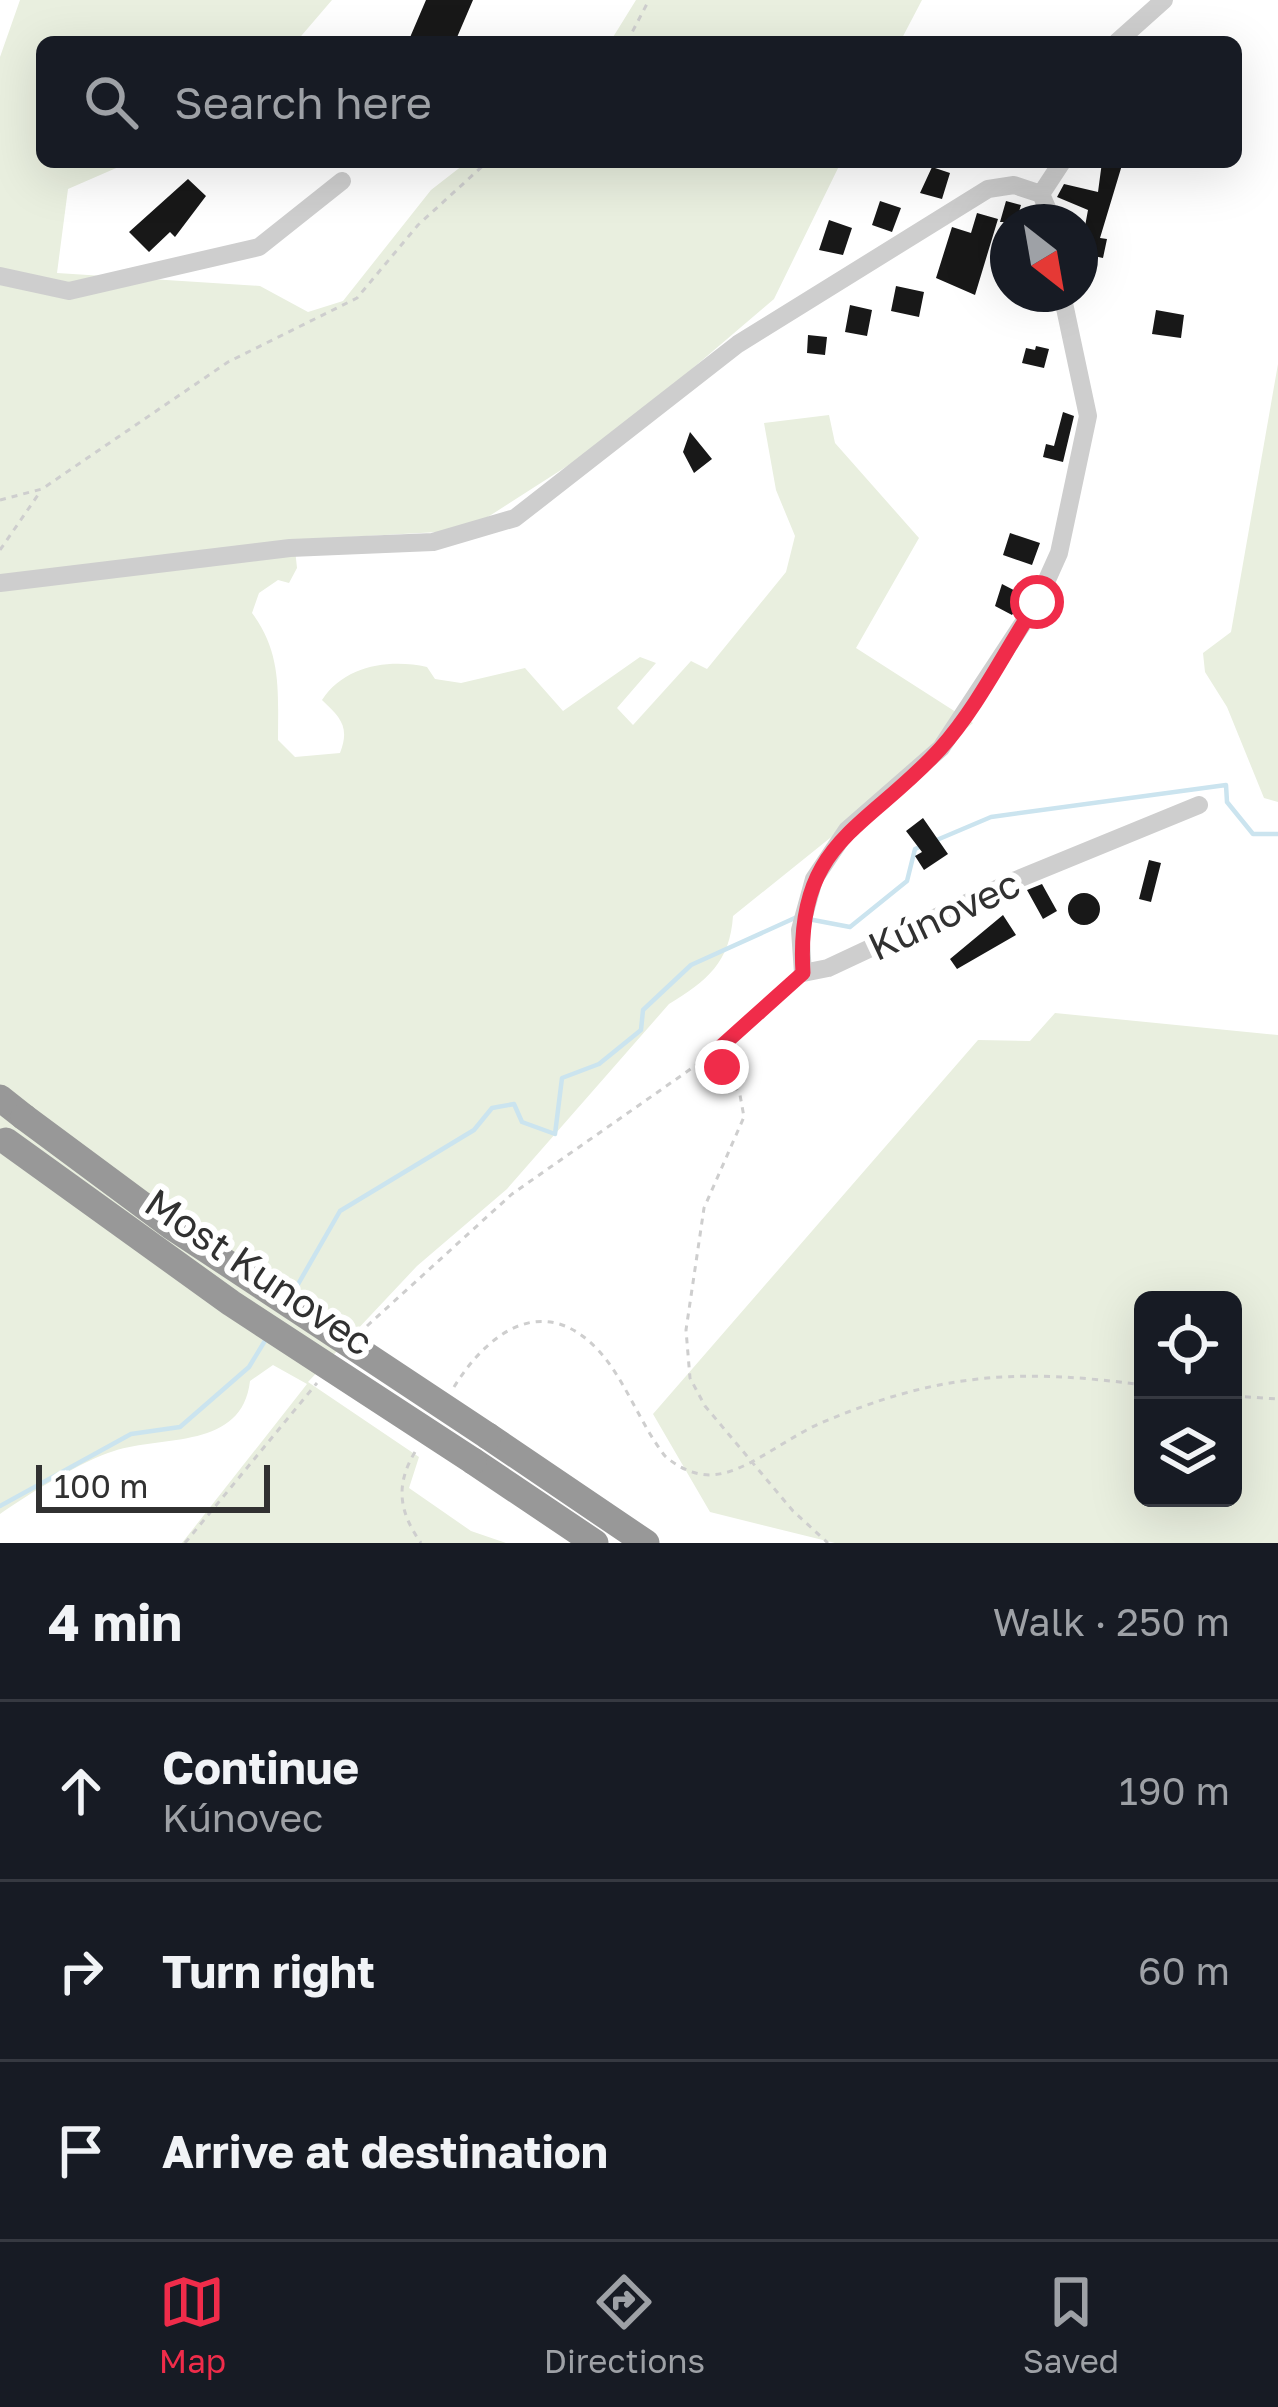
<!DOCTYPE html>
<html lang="en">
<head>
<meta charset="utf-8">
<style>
  body { margin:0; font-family:"Golos Text",sans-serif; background:#20242c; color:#f1f3f6 }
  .controls { position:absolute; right:36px; bottom:36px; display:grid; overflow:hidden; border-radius:18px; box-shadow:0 12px 48px #0002 }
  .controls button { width:108px; height:108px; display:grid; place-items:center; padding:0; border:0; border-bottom:3px solid #363941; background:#171b24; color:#f1f3f6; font:60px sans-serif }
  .compass { position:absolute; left:990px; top:204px; width:108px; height:108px; border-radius:50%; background:#171b24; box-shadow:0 12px 48px #0002; rotate:149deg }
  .scale { position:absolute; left:36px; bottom:30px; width:234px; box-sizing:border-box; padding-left:12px; border:6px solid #313131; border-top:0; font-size:33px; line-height:42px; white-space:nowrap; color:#313131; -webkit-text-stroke:9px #fff; paint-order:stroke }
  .stop { position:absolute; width:36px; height:36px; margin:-27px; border:9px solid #f02c4a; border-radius:50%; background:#fff }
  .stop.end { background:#f02c4a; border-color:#fff; box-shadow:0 3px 12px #0008 }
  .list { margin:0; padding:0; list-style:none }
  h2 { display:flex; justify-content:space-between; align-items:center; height:156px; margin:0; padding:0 48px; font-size:51px }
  h2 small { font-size:39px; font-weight:400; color:#9ea1a6 }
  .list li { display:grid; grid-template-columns:78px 1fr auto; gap:36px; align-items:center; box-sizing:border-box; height:180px; padding:0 48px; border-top:3px solid #363941 }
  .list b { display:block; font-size:45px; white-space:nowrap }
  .list p { margin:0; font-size:39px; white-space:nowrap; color:#9ea1a6 }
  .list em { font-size:39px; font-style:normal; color:#9ea1a6 }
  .icon { flex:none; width:66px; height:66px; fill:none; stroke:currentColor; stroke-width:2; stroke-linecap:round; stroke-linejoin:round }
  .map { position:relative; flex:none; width:1278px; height:1543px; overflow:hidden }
  .search { position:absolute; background:#171b24; box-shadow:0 12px 48px #0002; left:36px; right:36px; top:36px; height:132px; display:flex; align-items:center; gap:30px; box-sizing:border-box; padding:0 42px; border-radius:18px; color:#9ea1a6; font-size:45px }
  .sheet { height:696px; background:#171b24 }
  nav { display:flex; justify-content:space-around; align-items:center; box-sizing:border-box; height:168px; border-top:3px solid #363941; background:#171b24; font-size:33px; color:#9ea1a6 }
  nav a { display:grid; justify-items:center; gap:6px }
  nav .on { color:#f02c4a }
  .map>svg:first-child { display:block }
  .green { fill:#e9efdf; fill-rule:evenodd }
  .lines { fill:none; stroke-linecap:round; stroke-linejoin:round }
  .stream { stroke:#cbe4ef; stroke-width:4.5 }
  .building { fill:#181818 }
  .path { stroke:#cecece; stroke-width:3; stroke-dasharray:6 6; stroke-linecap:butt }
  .minor { stroke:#cecece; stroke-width:18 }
  .highway { stroke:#989898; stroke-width:27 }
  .highway-bridge { stroke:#989898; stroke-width:27 }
  .route { stroke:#f02c4a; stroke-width:15 }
  .labels { text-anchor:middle; stroke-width:12; stroke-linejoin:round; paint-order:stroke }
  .street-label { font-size:39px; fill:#313131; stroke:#fff }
</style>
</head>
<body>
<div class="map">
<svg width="1278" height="1543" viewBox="0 0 1278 1543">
  <rect width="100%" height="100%" fill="#fff"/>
  <path class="green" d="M20,0h312l-36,42h-254v120h88l-62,27 -11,84 203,13 48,26 35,-11 88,-111 36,-28h374l-67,137 -163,139 -131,84 -42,10 -144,8 3,28 -8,15 -11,-3 -19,13 -7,20c30,40 26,79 26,127l17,17 45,-4c10,-26 1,-35 -18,-53 23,-35 68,-41 105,-33l8,12 26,4 64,-15 38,43 77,-54 16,6 -39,45 16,17 58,-64 16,8 79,-97 9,-36 -19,-46 -12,-67 65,-8 6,28 84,95 -63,110 117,75 -240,193c-3,46 -26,65 -64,88l-162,185 -90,77 -109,116 111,75 -10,31 62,43 35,12h-324l125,-159 -34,-19 -23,16c-8,69 -87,54 -136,70 -31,9 -87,44 -114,63v-1457z
    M636,0h286l-22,42h-290z
    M1278,364v438l-14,-4 -37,-91 -22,-35 -2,-19 28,-21z
    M1055,1013l223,22v508h-443l-125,-31 -57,-98 325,-374 52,1zM1143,1300h90v198h-90z"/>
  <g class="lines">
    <path class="stream" d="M932,842l59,-25 235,-32 1,17 26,32h25
      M808,919l42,8 57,-46 8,-32 7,-3
      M293,1293l47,-82 134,-81 18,-22 22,-4 8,18 33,12 7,-56 37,-14 42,-34 2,-20 48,-45 106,-48
      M0,1506l131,-72 49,-7 69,-60 17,-28"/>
  </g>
  <path class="building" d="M426,0h47l-18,42h-47z
    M1102,162l20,3 -22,73 7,1 -4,19 -23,-5 8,-43 -31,-13 7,-13 34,8z
    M932,167l18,6 -8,26 -22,-6z
    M188,179l18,17 -31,41 -5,-5 -21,20 -20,-20z
    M880,201l21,7 -9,24 -20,-7z
    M1006,201l15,4 -5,17h-16z
    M977,213l21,6 -23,76 -39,-17 16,-51 19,6z
    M829,220l23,8 -9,27 -24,-5z
    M896,286l28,6 -5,25 -28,-6z
    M850,305l22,5 -5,26 -22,-4z
    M1156,310l28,5 -3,23 -29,-4z
    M808,335l19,2 -2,18 -18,-2z
    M1036,346l13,3 -5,19 -22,-5 4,-15 9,2z
    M1063,412l11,4 -11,46 -20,-5 3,-13 8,2z
    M690,432l22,27 -18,14 -11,-21z
    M1010,533l30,10 -8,22 -29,-10z
    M1002,584l23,12 -13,19 -17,-9z
    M923,818l25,36 -24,16 -9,-14 7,-4 -16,-21z
    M1149,860l12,3 -10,39 -12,-3z
    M1042,884l15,27 -14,8 -16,-29z
    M1068 909a16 16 0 1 1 32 0a16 16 0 1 1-32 0Z
    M1003,915l13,20 -59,34 -7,-10z"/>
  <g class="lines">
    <path class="path" d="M627,42l22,-42
      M0,500l42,-11 186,-127 129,-64 61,-73 69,-63
      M0,550l40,-58
      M716,1054l24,41 4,22 -40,91 -18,122 4,48 15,28 88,105 35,32
      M367,1326l145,-132 203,-142 77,-70
      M454,1387c34,-55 90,-96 145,-36 27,30 41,73 66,105 16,14 37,23 59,17 30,-7 66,-37 97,-50 117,-50 197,-55 322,-38
      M1233,1396l45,3
      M415,1452c-20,33 -16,60 6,91
      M185,1543l132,-160"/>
    <path class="minor" d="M1117,42l47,-42
      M1041,194l21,-32
      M0,276l69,15 190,-44 83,-66
      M1062,294l26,122 -29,137 -22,49 -96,146 -94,82 -33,49 -14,51 3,43 25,-5 188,-88 183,-75
      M0,583l290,-35 143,-6 82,-24 223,-174 250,-155 26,-4 27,9 12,28"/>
    <path class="highway" d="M0,1098l24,19
      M488,1436l158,107
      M473,1461l122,82"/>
    <path class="highway-bridge" d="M24,1117l147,109 317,210
      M6,1141l225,162 242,158"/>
  </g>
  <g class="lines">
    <path class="route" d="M722,1067l-7,-15 88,-79c-8,-132 62,-142 137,-224 38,-42 66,-100 97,-147"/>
  </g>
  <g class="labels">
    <g class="street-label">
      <text transform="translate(944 915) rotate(-25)" y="14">Kúnovec</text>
      <text transform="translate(259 1272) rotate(34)" y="14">Most Kunovec</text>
    </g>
  </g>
</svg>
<div class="controls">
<button><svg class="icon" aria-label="locate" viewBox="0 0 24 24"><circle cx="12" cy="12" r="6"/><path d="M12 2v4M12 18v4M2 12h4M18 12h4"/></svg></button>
<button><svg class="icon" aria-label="layers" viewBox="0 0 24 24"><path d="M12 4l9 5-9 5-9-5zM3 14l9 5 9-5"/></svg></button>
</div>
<svg class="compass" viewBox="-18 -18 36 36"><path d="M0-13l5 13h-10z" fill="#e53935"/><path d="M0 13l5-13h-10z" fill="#9ea1a6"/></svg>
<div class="scale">100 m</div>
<div class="stop" style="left:1037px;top:602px"></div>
<div class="stop end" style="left:722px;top:1067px"></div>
<div class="search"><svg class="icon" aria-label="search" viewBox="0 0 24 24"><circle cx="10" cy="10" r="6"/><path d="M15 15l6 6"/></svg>Search here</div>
</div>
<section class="sheet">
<h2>4 min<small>Walk · 250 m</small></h2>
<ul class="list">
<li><svg class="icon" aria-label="ahead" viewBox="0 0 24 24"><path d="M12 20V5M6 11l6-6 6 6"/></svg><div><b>Continue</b><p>Kúnovec</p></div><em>190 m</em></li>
<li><svg class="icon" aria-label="right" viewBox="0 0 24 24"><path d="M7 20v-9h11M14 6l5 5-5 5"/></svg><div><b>Turn right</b></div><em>60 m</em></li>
<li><svg class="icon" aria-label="arrive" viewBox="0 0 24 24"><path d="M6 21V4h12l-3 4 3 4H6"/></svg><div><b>Arrive at destination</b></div></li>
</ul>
</section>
<nav>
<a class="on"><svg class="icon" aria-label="map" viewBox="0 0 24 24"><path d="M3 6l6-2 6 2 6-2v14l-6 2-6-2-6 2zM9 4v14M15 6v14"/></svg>Map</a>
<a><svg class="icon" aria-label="directions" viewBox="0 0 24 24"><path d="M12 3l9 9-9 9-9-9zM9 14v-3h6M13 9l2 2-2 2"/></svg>Directions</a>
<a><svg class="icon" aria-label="saved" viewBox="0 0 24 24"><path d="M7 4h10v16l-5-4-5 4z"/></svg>Saved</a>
</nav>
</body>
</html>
